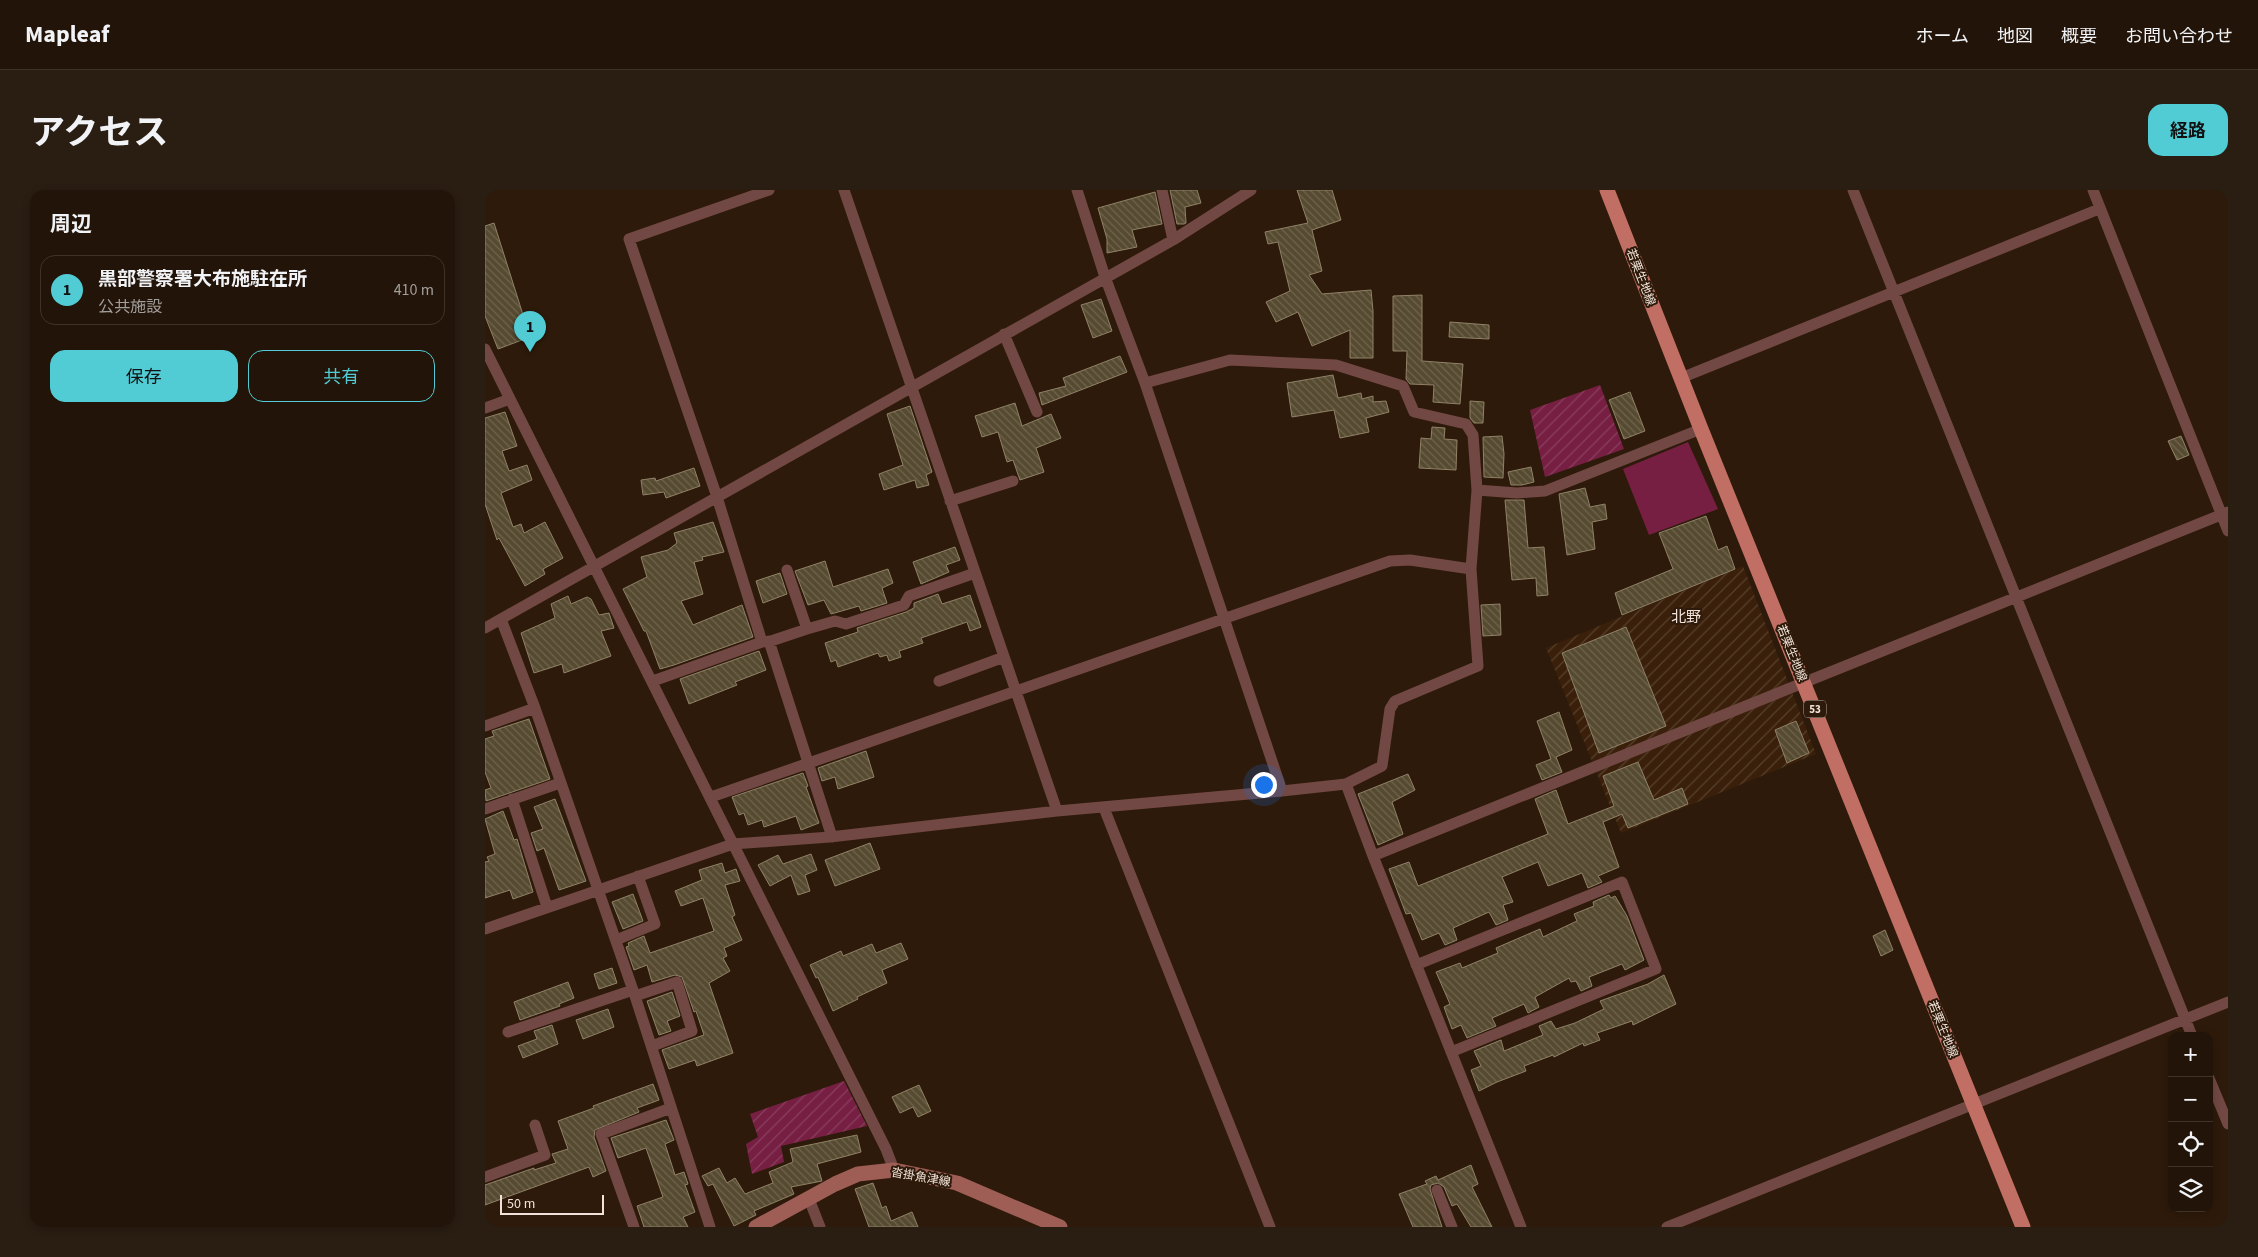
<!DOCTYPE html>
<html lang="ja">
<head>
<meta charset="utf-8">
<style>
  body { margin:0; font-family:"Source Sans 3","Noto Sans JP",sans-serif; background:#2a1d12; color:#f1f3f6 }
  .controls { position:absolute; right:15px; bottom:15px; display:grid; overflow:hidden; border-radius:10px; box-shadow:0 2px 8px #0003 }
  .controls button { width:45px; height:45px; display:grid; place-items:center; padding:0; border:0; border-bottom:1px solid #3f3329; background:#221408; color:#f1f3f6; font:25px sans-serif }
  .scale { position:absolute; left:15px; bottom:12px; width:104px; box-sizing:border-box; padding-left:5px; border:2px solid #f1e3d9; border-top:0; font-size:14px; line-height:18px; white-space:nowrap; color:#f1e3d9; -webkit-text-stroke:4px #2e1a0a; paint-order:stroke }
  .you { position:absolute; left:778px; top:594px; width:18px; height:18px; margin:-12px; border:4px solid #fff; border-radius:50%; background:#1a73e8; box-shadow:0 0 0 8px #1a73e833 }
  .badge { display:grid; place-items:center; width:32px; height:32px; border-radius:50%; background:#51ccd4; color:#111; font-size:16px; font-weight:700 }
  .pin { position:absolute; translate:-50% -41px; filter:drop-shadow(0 1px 2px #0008) }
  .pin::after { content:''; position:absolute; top:26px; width:18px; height:15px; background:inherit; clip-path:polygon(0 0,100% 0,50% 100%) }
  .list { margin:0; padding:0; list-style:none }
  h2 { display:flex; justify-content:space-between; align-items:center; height:65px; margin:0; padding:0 20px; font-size:21px }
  h2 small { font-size:16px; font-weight:400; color:#a29e9c }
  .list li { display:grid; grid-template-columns:32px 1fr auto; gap:15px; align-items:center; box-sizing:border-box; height:70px; margin:0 10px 10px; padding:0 10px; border:1px solid #3f3329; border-radius:15px }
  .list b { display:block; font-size:19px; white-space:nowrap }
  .list p { margin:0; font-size:16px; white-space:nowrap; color:#a29e9c }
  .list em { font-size:16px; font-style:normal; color:#a29e9c }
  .actions { display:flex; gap:10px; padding:15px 20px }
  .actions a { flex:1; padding:11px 0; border:1px solid #51ccd4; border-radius:15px; text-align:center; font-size:18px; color:#51ccd4 }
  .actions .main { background:#51ccd4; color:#111 }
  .icon { flex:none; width:28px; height:28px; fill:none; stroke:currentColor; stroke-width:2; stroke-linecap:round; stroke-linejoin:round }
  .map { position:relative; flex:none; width:1743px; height:1037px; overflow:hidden; border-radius:15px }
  header { display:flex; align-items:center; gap:30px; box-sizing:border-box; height:70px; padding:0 25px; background:#221408; border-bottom:1px solid #3f3329 }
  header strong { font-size:24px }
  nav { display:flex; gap:28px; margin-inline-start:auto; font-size:18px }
  .intro { display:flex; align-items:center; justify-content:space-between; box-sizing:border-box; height:120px; padding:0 30px }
  h1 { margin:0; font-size:35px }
  .button { padding:12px 22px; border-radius:15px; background:#51ccd4; color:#111; font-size:18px; font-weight:700 }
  main { display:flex; gap:30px; padding:0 30px }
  aside { flex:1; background:#221408; border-radius:15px; box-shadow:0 2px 8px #0003 }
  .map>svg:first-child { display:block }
  .industrial { fill:url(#industrial-furrows) }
  .green { fill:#761f43 }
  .garden { fill:url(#garden-furrows) }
  .building { fill:url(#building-back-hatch); stroke:#8f8267 }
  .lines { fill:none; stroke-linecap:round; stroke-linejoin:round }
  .minor { stroke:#714843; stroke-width:11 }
  .secondary { stroke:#9e5e56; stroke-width:15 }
  .primary { stroke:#c16f64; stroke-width:15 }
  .labels { text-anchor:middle; stroke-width:4; stroke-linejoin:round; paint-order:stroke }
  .shield { fill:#2e1a0a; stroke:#b6a79b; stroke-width:1 }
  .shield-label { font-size:11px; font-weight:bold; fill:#f1e3d9 }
  .street-label { font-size:12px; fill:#f1e3d9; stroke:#2e1a0a }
  .quarter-label { font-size:15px; fill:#f1e3d9; stroke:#2e1a0a }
</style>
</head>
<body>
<header>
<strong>Mapleaf</strong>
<nav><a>ホーム</a><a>地図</a><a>概要</a><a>お問い合わせ</a></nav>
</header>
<div class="intro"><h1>アクセス</h1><a class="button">経路</a></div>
<main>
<aside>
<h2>周辺<small></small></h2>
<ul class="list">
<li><span class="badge">1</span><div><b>黒部警察署大布施駐在所</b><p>公共施設</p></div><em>410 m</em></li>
</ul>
<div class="actions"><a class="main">保存</a><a>共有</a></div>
</aside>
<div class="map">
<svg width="1743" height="1037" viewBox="0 0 1743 1037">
  <defs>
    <pattern id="industrial-furrows" width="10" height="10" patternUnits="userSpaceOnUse" patternTransform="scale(1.25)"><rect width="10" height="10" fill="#3a200a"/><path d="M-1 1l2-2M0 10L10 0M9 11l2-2" fill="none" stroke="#57402d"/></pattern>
    <pattern id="garden-furrows" width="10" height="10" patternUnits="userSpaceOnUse" patternTransform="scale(1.25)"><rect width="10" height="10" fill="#761f43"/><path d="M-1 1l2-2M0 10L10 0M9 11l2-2" fill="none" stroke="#8a3f5e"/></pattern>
    <pattern id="building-back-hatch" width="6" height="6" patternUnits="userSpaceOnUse" patternTransform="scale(1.25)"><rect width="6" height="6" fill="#564a31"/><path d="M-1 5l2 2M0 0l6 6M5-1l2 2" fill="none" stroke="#6f644e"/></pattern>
  </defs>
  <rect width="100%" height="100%" fill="#2e1a0a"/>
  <path class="industrial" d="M1258,376l73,188 -195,79 -75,-185z"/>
  <path class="green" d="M1203,252l30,67 -69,26 -26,-66z"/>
  <path class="garden" d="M1115,195l24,64 -79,28 -15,-67z
    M359,891l23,45 -86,20 3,16 -32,12 -6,-30 12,-7 -8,-23z"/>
  <path class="building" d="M685,0h27l4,13 -16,4 1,16 -2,1h-7z
    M812,0h35l9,30 -29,10 10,41 -13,4 13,19 49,-4 2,21v47h-23v-28l-38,16 -14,-34 -22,10 -10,-20 24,-11 -12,-49 -10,2 -3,-12 43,-9z
    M670,2l7,32 -30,6 5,17 -30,6v-14l-9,-31z
    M9,33l36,114 -32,12 -13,-33v-90z
    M937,105v66l41,3 -3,40 -27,-2 1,-17 -24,-1 -4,-5 1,-28h-14v-55z
    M616,109l11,32 -19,7 -12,-33z
    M965,132l39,3v14l-40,-2z
    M635,166l7,16 -85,33 -3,-12 27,-7 -3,-8z
    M848,185l5,23 23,-5 1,6 11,-3v6l13,-1 3,11 -23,6 3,14 -29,6 -6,-28 -42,7 -5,-34z
    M1145,202l15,39 -21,8 -15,-39z
    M985,211l14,1 -1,21h-9l-4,-5z
    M530,213l7,23 29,-12 10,24 -25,10 8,24 -24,8 -7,-20 -6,2 -9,-30 -16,5 -7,-21z
    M425,216l22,66 -6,3 3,10 -12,3 -2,-8 -31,10 -5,-16 24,-9 -16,-51z
    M20,222l12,34 -15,5 7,20 18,-6 5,15 -31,13 12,34 8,-3 3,9 21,-11 18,36 -20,11 2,5 -20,12 -26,-48 -2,2 -12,-36v-86z
    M947,237l13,1 -1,11 13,1 -1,30 -37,-2 2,-30 10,1z
    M1017,246l2,18 -1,24 -19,-1 -1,-40z
    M1696,246l8,19 -12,5 -9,-19z
    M1046,277l3,15 -12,3h-11l-3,-13z
    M209,278l6,18 -34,12 -2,-6 -21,3 -2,-15 14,-2 1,3z
    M1100,298l5,19 15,-3 2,15 -15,3 3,27 -28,6 -8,-61z
    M1020,310h19l4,48 16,-1 4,48 -11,1 -1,-18 -24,2z
    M1221,326l12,34 9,-4 8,23 -113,46 -7,-22 58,-24 -14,-36z
    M228,332l11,30 -22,5 1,3 -9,2 9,32 -22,7 12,24 49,-20 11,32 -79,28 -14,4 -14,-38h-2l-21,-42 24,-12 -6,-20 27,-7 9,-7 -3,-10z
    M470,357l5,13 -14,5 3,7 -28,12 -8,-22z
    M340,371l8,26 55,-18 5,14 -11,5 5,15 -26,8 -2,-5 -28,8 -7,-14 -16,5 -13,-34z
    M295,383l7,21 -24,9 -7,-22z
    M453,404l4,10 28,-9 11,32 -11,4 -3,-9 -46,16 2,5 -24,8 2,6 -12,4 -2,-6 -7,2 -2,-4 -40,14 -2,-7 -5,2 -6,-19 33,-11 -1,-4 49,-16 8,-4v-5z
    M83,406l3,8 16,-7 4,2 8,16 10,-2 5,15 -13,3 10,25 -47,17 -2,-9 -28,9 -13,-40 34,-15 -4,-14z
    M1015,414l1,31 -18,1 -2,-31z
    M1141,437l40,99 -67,27 -37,-100z
    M274,461l7,19 -31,12 2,3 -48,19 -9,-25z
    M1074,522l13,38 -16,7 6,15 -20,8 -6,-15 15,-6 -14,-38z
    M44,529l21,60 -64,22 -1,-11 6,-2 -6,-16v-33l9,-3 -2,-5z
    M1311,531l13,32 -22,10 -12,-33z
    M381,561l8,26 -36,12 -3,-12 -13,4 -4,-13z
    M1153,572l16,38 28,-12 6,16 -60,24 -6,-14 -19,8 16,45 -21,9 4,6 -14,6 -6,-15 -34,13 -10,-24 -36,15 11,25 -10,3 5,15 -12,5 -7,-13 -36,16 4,12 -12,5 -6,-12 -17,7 -11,-27 -5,1 -17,-45 20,-7 9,24 130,-52 -13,-35 21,-9 12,34 46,-18 -11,-30z
    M318,583l5,13 -2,1 13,36 -18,7 -5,-14 -32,11 -2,-7 -14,5 -4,-12 -5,2 -7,-18z
    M923,584l7,16 -23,12 11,32 -25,11 -20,-51z
    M70,609l31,82 -27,9 -15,-42 -7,3 -6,-18 12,-4 -9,-22z
    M18,621l11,29 3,-1 16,53 -20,7 -3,-9 -25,8v-36l4,-1 -2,-4 8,-3 -10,-35z
    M385,653l10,26 -45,17 -10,-26z
    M326,664l6,16 -12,5 5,16 -12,4 -7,-20 -21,11 -12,-21 20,-10 5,9z
    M237,673l3,10 11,-4 4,12 -15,4 10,30 -3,2 10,23 -18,8 3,8 -4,2 7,13 -21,12 24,70 -36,13 -2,-6 -26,9 -7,-19 42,-15 -8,-24 -2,1 -12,-35 -7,-2 -23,7 -5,-17 -13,5 -8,-23 3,-1 -1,-3 16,-7 6,17 64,-22 -11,-33 -22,8 -6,-15 27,-11 -3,-10z
    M148,704l10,27 -20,8 -11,-27z
    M1124,705l2,3 4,-2 12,20 17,44 -19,10 -3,-6 -33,13 3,9 -11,5 -5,-10 -5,1 -2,-4 -34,19 4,10 -11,6 -4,-9 -32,14 4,8 -29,12 -6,-13 -9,4 -8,-22 6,-3 -14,-32 24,-9 2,5 36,-15 -2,-5 44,-19 3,8 34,-16 -3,-7 20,-8 -1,-4z
    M1400,740l8,20 -12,6 -8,-20z
    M416,753l7,16 -26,11 5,13 -30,14 1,2 -25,12 -15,-34 -2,1 -6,-13 31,-14 2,5 29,-12 4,9z
    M127,778l5,15 -18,6 -5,-15z
    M1179,785l12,29 -43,21 -1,-4 -35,12 3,7 -16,6 -1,-3 -29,14 -1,-2 -29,11 2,5 -29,11 -18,9 -8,-21 10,-4 -7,-15 27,-11 3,11 39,-16 -4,-9 12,-5 5,8 19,-6 29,-14 -4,-8 48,-17z
    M83,792l6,16 -15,6 1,2 -40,14 -6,-18z
    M187,802l8,24 -13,5 4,10 -12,4 -12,-34z
    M123,819l6,18 -31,12 -7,-19z
    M67,835l6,19 -35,14 -5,-12 19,-7 -3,-8z
    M168,894l6,16 -22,8 2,4 -44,18 -1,7 12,34 -13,6 -4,-10 -104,38v-20l49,-17v2l22,-7 -4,-9 16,-5 -10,-28 36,-13 -1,-2z
    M434,895l12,26 -13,6 -5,-10 -13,6 -8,-16z
    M181,930l8,20 -9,4 10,31 9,-3 4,12 -3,1 10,27 -12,5 5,10h-44l-7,-21 26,-9 -17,-49 -28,10 -7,-20z
    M372,945l4,17 -44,12 5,17 -31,6 3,7 -40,17 2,4 -22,11 -21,-42 -5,2 -6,-10 17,-8 8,15 8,-5 10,16 28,-11 -4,-11 24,-10 -3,-13z
    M986,975l7,19 -6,3 20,40h-21l-14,-23 -5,2 -8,-19 -6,-4 -7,2 -1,4 12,38h-29l-14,-33 28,-10 -2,-3 11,-5 2,4z
    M388,993l9,25 4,-2 5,15 21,-9 6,15h-49l-14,-38z"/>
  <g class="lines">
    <path class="minor" d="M359,0l213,621
      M592,0l28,87 40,106 137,408 64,-7 36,-18 8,-57 5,-8 83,-35 -7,-97 6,-79 40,3 28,-2 156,-62
      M677,0l11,50
      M1368,0l339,846
      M1608,0l135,341
      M519,144l33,78
      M0,159l401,800 8,21
      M1196,188l418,-169
      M660,193l85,-23 106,5 67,21 11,26 52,12 7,11 4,55
      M0,218l25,-9
      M465,311l63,-20
      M0,438l688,-388 78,-50
      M322,439l28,-8 11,3 58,-19 5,-9 66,-23
      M284,451l63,196
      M277,452l-45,-145 -88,-258 140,-49
      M168,491l109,-39 9,-1 36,-12 -20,-59
      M454,491l65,-24
      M50,518l100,288 75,231
      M0,536l50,-18 -34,-89
      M861,594l27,72 148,371
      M226,607l679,-236 20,-1 61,9
      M27,609l35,108
      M619,618l166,419
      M0,619l75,-26
      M888,666l855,-344
      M0,739l248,-85 97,-7 227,-26 225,-20
      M131,750l39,-16 -17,-48
      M931,775l206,-83 34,87 -205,83
      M150,806l42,-14 15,49 -40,15
      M23,842l125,-42
      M1724,888l19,46
      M0,987l60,-22 -10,-30
      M952,1000l15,37
      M324,1009l11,28
      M149,1037l-33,-93 70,-26
      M1182,1037l561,-225"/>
    <path class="secondary" d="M271,1037l79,-43 23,-10 36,-4 63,13 103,44"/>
    <path class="primary" d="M1122,0l94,239 322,798"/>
  </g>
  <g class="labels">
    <rect class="shield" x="1319" y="510.5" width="22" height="17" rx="4"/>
    <g class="shield-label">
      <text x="1330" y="523">53</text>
    </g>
    <g class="street-label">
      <text transform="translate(1156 87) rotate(69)" y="4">若栗生地線</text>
      <text transform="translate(1307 463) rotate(68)" y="4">若栗生地線</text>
      <text transform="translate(1458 839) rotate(68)" y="4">若栗生地線</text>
      <text transform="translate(436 987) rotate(10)" y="4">沓掛魚津線</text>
    </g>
    <g class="quarter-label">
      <text x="1201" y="432">北野</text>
    </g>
  </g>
</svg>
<div class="controls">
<button>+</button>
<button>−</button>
<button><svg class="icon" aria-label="locate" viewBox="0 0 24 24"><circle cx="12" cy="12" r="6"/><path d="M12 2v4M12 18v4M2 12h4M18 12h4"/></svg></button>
<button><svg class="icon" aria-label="layers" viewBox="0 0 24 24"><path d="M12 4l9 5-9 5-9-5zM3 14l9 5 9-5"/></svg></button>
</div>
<div class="scale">50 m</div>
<div class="you"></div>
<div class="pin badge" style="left:45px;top:162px">1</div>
</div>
</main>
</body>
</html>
